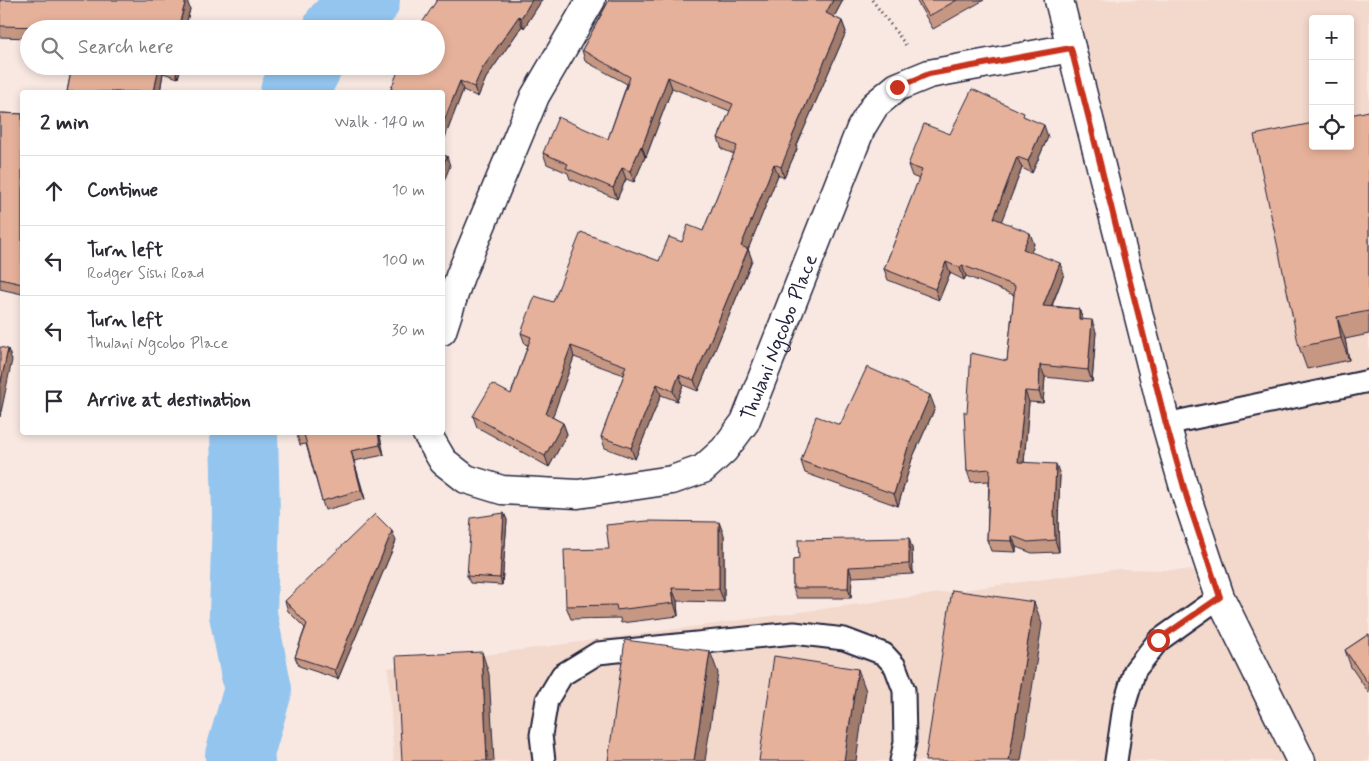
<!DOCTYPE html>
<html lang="en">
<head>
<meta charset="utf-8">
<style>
  body { margin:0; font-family:Mynerve,sans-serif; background:#f2f2f3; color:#2b2b33 }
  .controls { position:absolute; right:15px; top:15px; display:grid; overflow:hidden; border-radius:5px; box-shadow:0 2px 8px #0003 }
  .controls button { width:45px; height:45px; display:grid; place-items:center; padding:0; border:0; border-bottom:1px solid #e1e1e2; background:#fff; color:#2b2b33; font:25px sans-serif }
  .stop { position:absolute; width:15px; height:15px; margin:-11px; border:4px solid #c8321e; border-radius:50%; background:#fff }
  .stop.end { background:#c8321e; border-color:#fff; box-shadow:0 1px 5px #0008 }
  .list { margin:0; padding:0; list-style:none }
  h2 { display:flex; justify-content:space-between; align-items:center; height:65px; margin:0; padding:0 20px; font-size:21px }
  h2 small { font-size:16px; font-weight:400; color:#7c7c81 }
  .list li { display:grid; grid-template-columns:32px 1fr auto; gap:15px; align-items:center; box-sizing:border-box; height:70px; padding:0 20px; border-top:1px solid #e1e1e2 }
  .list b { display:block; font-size:19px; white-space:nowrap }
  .list p { margin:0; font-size:16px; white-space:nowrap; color:#7c7c81 }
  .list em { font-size:16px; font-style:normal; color:#7c7c81 }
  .icon { flex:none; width:28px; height:28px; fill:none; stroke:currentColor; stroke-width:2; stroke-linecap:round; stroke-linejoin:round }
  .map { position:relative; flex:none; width:1369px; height:761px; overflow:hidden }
  .search { position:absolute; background:#fff; box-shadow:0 2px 8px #0003; left:20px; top:20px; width:425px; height:55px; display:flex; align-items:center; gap:12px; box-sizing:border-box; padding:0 18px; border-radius:28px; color:#7c7c81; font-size:19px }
  .panel { position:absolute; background:#fff; box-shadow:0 2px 8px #0003; left:20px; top:90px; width:425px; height:345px; border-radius:5px }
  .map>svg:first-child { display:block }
  .built { fill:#f3d8cc; fill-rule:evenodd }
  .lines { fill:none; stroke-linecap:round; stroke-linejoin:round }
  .river { stroke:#93c5ef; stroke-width:68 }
  .lane-casing { stroke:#22223b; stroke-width:25 }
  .street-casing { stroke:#22223b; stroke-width:31 }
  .secondary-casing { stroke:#22223b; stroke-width:31 }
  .path { stroke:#22223b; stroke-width:3; stroke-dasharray:1 4; stroke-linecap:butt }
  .lane { stroke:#fff; stroke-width:21 }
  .street { stroke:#fff; stroke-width:28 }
  .secondary { stroke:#fff; stroke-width:28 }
  .wall { fill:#c69884; stroke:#22223b }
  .shaded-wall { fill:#a17c6c; stroke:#22223b }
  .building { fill:#e6b19a; stroke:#22223b }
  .route { stroke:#c8321e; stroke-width:6 }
  .labels { text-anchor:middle; stroke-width:4; stroke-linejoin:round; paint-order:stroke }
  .street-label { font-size:20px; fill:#22223b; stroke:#fff }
</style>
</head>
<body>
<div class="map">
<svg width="1369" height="761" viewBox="0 0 1369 761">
  <rect width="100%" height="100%" fill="#f8e8e1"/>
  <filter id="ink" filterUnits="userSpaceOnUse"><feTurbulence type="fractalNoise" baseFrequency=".02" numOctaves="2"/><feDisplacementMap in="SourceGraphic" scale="10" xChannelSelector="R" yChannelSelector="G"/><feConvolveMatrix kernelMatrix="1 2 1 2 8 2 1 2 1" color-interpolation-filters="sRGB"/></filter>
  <g filter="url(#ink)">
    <path class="built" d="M1060,0h309v761h-975l-6,-93 730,-99 95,2zM1313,19h37v127h-37z"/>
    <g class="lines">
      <path class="river" d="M337,29l29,-29
        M294,92l14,-26
        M241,761l-2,-5 19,-66 -15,-76 3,-99 -2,-83"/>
      <defs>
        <path id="lane" d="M1166,424l203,-43
          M544,761l-3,-26 6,-35 15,-25 36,-22 196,-20 50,6 40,15 11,12 9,24 1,52 -4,19
          M1116,761l8,-55 11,-36 23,-29 62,-44"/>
        <g id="street">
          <path d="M442,331l18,-55 75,-180 56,-96"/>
          <path id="s1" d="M426,432l17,29 23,18 36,11 76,4 94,-14 31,-11 21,-19 21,-28 116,-294 14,-23 22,-18 32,-13 142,-26"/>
        </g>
        <path id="secondary" d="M1059,0l107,424 21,74 33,99 81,164"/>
      </defs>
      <use href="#lane" class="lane-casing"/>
      <use href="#street" class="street-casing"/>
      <use href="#secondary" class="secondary-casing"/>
      <path class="path" d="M872,0l36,48"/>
      <use href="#lane" class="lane"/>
      <use href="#street" class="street"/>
      <use href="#secondary" class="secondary"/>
    </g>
    <path class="wall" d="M0,0l190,9 -5,20h-156v9l-29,-1z
      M437,0h105l-18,28 -2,-2 -36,52 -8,19 -15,-7 -21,55v-53h-50l-1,-3z
      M609,0h234l-9,17 8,4 4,11 -50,115 1,2 -13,29 -6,-3 -30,74 4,11 -54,131 -15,-6 -6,16 -16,-6 -26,64 -30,-11 -4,-11 23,-62 -50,-18 -22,60 11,6 4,11 -18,33 -72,-40 -4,-11 38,-22 17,-49 -3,-1 -4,-11 32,-31 106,-41 23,-19 21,-11 31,-77 -12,-5 -4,-11 12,-27 -58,-23 -26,69h-1l-11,25 -8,-3 -9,20 -47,-20 -2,-6 -21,-9 -4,-11 65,-14 19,-55 -42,-23 -3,-11 24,-44z
      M916,0h68l-51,29z
      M72,66h109l-3,12 -15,-5 -3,19h-93z
      M1369,111v223l-24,5 4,21 -42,9 -8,-22z
      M0,113l22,1v180l-22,-5z
      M1026,117l22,20 -16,36 -10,-5 -21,53 33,23 -3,8 33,22 -12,32 27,3 4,10 13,13 -4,50 -47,-5 -2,26 -14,-1 -5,61 36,12 -2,46 1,31 -27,1 -16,-6v5l-25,-1 -4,-11 2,-59 -18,1 -4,-11v-58l40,-52 7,-66 -48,-19 -2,4 -14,-7 -11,27 -51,-20 -4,-11 35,-90 -7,-3 -4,-11 42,-31z
      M935,408l-23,51 -14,47 -93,-33 -4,-12 39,-36z
      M296,432h83l5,23 -30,6 11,38 -40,11 -3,-9 -16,-57 -6,1z
      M504,513l3,7 -5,65 -32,-2 -3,-7z
      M724,535v67l-47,-1 1,15 -57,7 -1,-5 -49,1 -5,-13 43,-57z
      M396,541l-58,138 -39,-13 -4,-9 10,-29 -17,-17 -3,-10z
      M912,548l1,26 -61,3 -1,21h-54l-4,-10v-28z
      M1369,634v59l-18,-26 -6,-17z"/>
    <path class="shaded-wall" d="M186,0h1l3,9 -5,20h-7z
      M532,0h10l-18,28 -3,-10z
      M833,0h10l-13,24 -4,-11z
      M519,16l3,10 -36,52 -8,19 -4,-10 8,-18z
      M842,21l4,11 -50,115 1,2 -13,29 -3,-11 11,-30z
      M159,66h2l2,7 -3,19h-6z
      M174,66h7l-3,12 -4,-11z
      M668,77l4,11 -26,69 -4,-10z
      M460,81l3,9 -21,55v-19z
      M1044,125l4,12 -16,36 -4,-12z
      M641,146l4,11 -11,25 -4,-11z
      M447,156l3,10 -8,20v-19z
      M1017,157l5,11 -24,62 -4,-12z
      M774,164l4,11 -33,82 -4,-11z
      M622,168l4,11 -9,20 -4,-11z
      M1030,233l4,11 -6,16 -5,-11z
      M748,249l4,11 -54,131 -4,-11z
      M946,262l4,11 -11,27 -4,-11z
      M1060,263l4,11 -17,43 -4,-11z
      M962,265l4,11 -2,4 -4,-12z
      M1079,309l4,11 -4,-1z
      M1337,317l8,22 4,21 -8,-22z
      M1092,320l4,12 -4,50 -4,-12z
      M571,346l3,11 -24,67 -4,-10z
      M8,349l4,11 -12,57v-31z
      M1040,365l5,12 -2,26 -4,-11z
      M679,375l4,10 -6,16 -4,-10z
      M657,384l4,11 -26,64 -4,-11z
      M1025,391l4,11 -6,72 -5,-12z
      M930,395l5,13 -23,51 -14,47 -4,-12 14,-47z
      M563,423l4,11 -18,33 -4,-11z
      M378,432h1l5,23 -4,-10z
      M351,451l3,10 11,38 -4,-9z
      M1056,464l4,11 -2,46 1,31 -4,-12 -1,-30z
      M504,513l3,7 -5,65 -2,-7z
      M719,522l5,13v67l-5,-13z
      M392,531l4,10 -58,138 -3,-9z
      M1012,536l4,11v5l-4,-11z
      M909,538l3,10 1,26 -4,-10z
      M849,567l3,10 -1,21 -3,-10z
      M672,588l5,13 1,15 -4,-13z
      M1034,602l8,22 -21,137h-12z
      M710,651l8,22 -13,88h-11z
      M482,652l7,22 5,87h-7z
      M858,669l8,22 -10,70h-12z"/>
    <path class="building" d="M0,0h186l-8,28 1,1h-135v-2l-44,-1z
      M437,0h95l-11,18 -2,-2 -37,53 -8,18 -14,-6 -18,45v-34h-45l-6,-3 9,-23h36v-37h-18z
      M609,0h224l-7,13 16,8 -50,116 1,1 -12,29 -7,-3 -33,82 7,3 -54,131 -15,-5 -6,16 -16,-7 -26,64 -30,-11 24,-65h-2l3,-6 -55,-20 -25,68 17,9 -18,33 -72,-40 19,-32 19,10 20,-57 -10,-4 14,-37 18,6 28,-70 78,29 10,-24 13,5 6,-17 15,6 34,-85 -19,-8 15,-34 -65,-27 -26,70 -1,-1 -11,25 -8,-3 -9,20 -47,-20 2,-4 -25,-11 15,-36 50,22 22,-62 -48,-27 24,-44z
      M919,0h38l-28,16z
      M72,66h87l-5,26h-87z
      M972,89l52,24 -1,3 21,9 -16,36 -11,-4 -23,61 36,15 -7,16 37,14 -17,43 36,3v10l13,1 -4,50 -48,-5 -1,27 -14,-1 -7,71 38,2 -2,46 1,30 -27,2 -16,-6v5l-25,-1 3,-71 -23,2 -3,-60 3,2 4,-60 36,8 8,-75 -53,-21 -2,3 -14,-6 -11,27 -51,-20 38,-99 -14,-5 16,-41 26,10z
      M1369,111v200l-32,6 4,21 -42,9 -45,-212 59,-12v23h37v-31z
      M0,113l22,1v170l-22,-5z
      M442,155l5,1 -5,11z
      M0,347l8,2 -8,37z
      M867,367l63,28 -22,52 -14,47 -93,-33 15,-45 24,9z
      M296,432h82l2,13 -29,6 10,39 -39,11 -18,-67 -8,1z
      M504,513l-4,65 -33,-2 4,-58z
      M375,514l17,17 -57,139 -40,-13 12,-33 -22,-23z
      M647,521l72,1v67l-47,-1 2,15 -57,7 -1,-5 -50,1 -2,-56 45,-1 -3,-24z
      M909,538v26l-60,3 -1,21h-55v-28l6,-1 -1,-19z
      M952,590l82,12 -25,159h-84z
      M1369,634v51l-24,-35z
      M625,640l85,11 -16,110h-86z
      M482,652l5,109h-85l-6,-105z
      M774,656l84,13 -14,92h-85z"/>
  </g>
  <g class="lines" filter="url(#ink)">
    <path class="route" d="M897,87l32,-13 142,-26 95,376 21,74 33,99 -62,43"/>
  </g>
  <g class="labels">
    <g class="street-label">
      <text dy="7" stroke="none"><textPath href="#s1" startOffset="459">Thulani Ngcobo Place</textPath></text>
    </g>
  </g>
</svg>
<div class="controls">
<button>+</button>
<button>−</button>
<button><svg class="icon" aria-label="locate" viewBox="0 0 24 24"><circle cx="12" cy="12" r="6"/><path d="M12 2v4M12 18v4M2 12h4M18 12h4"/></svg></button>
</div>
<div class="stop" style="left:1158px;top:640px"></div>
<div class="stop end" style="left:897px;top:87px"></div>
<div class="search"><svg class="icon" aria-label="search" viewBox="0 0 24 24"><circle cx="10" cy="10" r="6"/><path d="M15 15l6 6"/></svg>Search here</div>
<section class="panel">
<h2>2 min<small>Walk · 140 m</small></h2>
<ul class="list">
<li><svg class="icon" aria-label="ahead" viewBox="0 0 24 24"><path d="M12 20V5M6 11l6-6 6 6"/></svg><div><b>Continue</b></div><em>10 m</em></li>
<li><svg class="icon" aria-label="left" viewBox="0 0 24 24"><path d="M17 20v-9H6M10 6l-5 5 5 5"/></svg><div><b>Turn left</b><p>Rodger Sishi Road</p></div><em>100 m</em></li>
<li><svg class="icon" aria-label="left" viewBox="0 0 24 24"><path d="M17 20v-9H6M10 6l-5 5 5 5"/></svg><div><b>Turn left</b><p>Thulani Ngcobo Place</p></div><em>30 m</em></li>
<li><svg class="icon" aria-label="arrive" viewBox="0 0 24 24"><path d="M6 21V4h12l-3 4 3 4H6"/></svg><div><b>Arrive at destination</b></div></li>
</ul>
</section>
</div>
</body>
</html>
